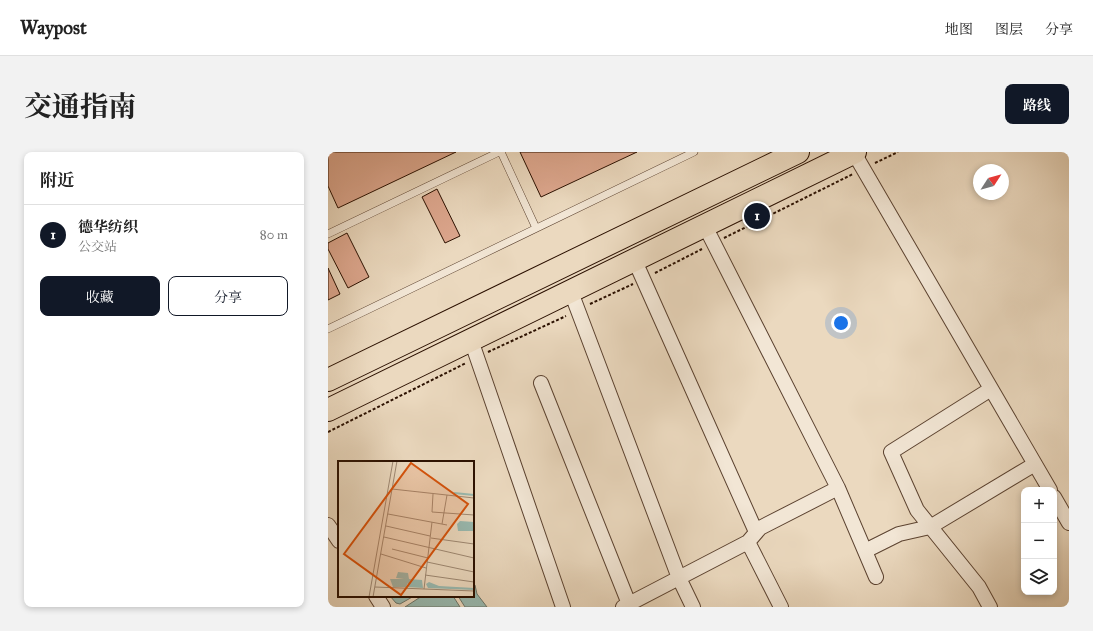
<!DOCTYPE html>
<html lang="zh">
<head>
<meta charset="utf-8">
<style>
  body { margin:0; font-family:"IM FELL Great Primer","Noto Serif SC",serif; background:#f2f2f2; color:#222 }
  .controls { position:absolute; right:12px; bottom:12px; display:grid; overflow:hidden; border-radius:8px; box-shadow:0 2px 6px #0003 }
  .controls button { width:36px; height:36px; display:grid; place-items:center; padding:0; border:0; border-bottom:1px solid #e0e0e0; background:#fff; color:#222; font:20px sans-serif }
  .compass { position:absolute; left:645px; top:12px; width:36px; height:36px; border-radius:50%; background:#fff; box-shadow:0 2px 6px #0003; rotate:54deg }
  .you { position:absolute; left:513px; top:171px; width:14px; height:14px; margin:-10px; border:3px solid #fff; border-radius:50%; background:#1a73e8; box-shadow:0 0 0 6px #1a73e833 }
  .badge { display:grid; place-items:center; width:26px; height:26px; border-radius:50%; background:#111827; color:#fff; font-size:13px; font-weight:700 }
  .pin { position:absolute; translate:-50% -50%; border:2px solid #fff; box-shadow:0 1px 4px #0006 }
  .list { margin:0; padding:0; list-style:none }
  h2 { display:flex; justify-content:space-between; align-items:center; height:52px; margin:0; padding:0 16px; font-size:17px }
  h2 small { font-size:13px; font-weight:400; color:#767676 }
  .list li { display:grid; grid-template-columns:26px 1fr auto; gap:12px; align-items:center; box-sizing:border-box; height:60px; padding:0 16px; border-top:1px solid #e0e0e0 }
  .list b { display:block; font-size:15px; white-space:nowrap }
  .list p { margin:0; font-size:13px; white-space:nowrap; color:#767676 }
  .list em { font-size:13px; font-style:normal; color:#767676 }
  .actions { display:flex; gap:8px; padding:12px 16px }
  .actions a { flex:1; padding:9px 0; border:1px solid #111827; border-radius:8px; text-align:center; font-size:14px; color:#111827 }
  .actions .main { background:#111827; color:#fff }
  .icon { flex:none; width:22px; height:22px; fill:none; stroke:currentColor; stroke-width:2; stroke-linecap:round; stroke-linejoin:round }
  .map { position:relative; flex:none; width:741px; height:455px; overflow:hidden; border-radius:8px }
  header { display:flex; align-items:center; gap:24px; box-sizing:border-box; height:56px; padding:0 20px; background:#fff; border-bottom:1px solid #e0e0e0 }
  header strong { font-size:19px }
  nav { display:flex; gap:22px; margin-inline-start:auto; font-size:14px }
  .intro { display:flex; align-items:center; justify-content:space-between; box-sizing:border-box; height:96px; padding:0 24px }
  h1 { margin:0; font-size:28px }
  .button { padding:10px 18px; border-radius:8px; background:#111827; color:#fff; font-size:14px; font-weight:700 }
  main { display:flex; gap:24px; padding:0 24px }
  aside { flex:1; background:#fff; border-radius:8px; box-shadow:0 2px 6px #0003 }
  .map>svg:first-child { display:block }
  .water { fill:#98bab1; stroke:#6c766a }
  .building { fill:#dda78e; stroke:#2b1000 }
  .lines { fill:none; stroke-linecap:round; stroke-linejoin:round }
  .service-casing { stroke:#5b4230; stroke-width:8 }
  .minor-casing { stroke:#5b4230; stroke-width:16 }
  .trunk-casing { stroke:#2b1000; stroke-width:24 }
  .path { stroke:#2b1000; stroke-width:2; stroke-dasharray:3 2; stroke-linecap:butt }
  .service { stroke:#f2e6d5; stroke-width:7 }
  .minor { stroke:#f2e6d5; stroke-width:14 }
  .trunk { stroke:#ebd9bf; stroke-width:22 }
  .inset-river { fill:none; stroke:#98bab1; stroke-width:2 }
  .inset-road { fill:none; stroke:#9e8973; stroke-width:1 }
  .view { fill:#d5520b; fill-opacity:0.15; stroke:#d5520b; stroke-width:2 }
  .inset-edge { fill:none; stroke:#2b1000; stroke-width:2 }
</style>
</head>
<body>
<header>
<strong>Waypost</strong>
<nav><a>地图</a><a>图层</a><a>分享</a></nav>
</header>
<div class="intro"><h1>交通指南</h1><a class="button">路线</a></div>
<main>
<aside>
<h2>附近<small></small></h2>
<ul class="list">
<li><span class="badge">1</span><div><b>德华纺织</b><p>公交站</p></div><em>80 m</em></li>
</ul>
<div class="actions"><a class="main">收藏</a><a>分享</a></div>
</aside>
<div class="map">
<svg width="741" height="455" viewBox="0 0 741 455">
  <rect width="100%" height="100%" fill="#ebd9bf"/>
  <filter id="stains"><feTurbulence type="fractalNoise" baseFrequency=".005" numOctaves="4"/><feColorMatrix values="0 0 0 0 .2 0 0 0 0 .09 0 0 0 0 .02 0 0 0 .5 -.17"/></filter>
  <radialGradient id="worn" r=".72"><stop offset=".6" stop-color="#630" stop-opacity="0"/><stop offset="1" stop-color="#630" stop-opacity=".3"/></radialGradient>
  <path class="water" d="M147,433l2,9 10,13h-22l-7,-11h15v-10z
    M62,444h24l-14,8 -4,-1z
    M94,444h31l7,11h-55z"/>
  <path class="building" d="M0,0h128l-118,56 -10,-22z
    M192,0h117l-96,45z
    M109,37l23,47 -15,7 -23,-46z
    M19,81l22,44 -21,11 -20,-39v-6z
    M0,116l12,26 -12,6z"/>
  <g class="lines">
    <defs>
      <path id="service" d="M173,0l35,76
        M0,82l171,-82
        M0,177l366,-177"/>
      <path id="minor" d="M526,1l196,337
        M377,74l133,262 38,89
        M307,109l121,271
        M243,140l108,286 14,29
        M143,188l92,267
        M213,231l88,221
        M726,345l15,26
        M0,373l11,16
        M420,390l33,65
        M537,399l34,-17 31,-7 105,-63
        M48,444l7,11
        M295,455l125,-65 12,-14 78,-40
        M662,455l-11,-20 -62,-77 -26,-58 100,-63"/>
      <path id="trunk" d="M0,228l470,-228
        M0,258l527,-258"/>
    </defs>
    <use href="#service" class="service-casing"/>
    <use href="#minor" class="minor-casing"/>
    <use href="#trunk" class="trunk-casing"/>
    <path class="path" d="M547,11l23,-11
      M396,86l129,-64
      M327,121l47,-24
      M262,152l43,-20
      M160,200l78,-36
      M0,280l138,-69"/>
    <use href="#service" class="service"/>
    <use href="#minor" class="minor"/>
    <use href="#trunk" class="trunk"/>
  </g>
  <g transform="translate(10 309)">
    <rect width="136" height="136" fill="#ebd9bf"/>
    <path d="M122,60l14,1v9h-16l-1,-7zM60,111l10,1 1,6 13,1 1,8 -15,-1v-4l-2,4h-13l-3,-8h14l-8,-1zM91,121l10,4 35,2v2l-46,-2 -2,-4z" fill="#98bab1"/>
    <path class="inset-river" d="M116,32l20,2"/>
    <path class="inset-road" d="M54,28l82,9M95,33l-1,18 42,3M50,53l59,11M104,63l5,-29M48,65l44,10M46,76l90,21M93,77l43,6M54,88l36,9M43,93l45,14M89,101l47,10M87,114l49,7M37,126l99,4M86,128l8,-67M31,136l24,-136M35,136l24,-136"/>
    <path class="view" d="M73,2l57,41 -67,91 -57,-41z"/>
    <rect width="136" height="136" class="inset-edge"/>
  </g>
  <rect width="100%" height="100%" filter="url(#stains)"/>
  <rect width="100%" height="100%" fill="url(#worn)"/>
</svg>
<div class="controls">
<button>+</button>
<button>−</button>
<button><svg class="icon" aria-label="layers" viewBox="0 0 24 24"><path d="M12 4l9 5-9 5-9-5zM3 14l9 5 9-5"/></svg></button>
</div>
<svg class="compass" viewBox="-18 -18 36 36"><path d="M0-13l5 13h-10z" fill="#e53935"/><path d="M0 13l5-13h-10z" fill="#767676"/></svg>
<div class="you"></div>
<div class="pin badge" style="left:429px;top:64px">1</div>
</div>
</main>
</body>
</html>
